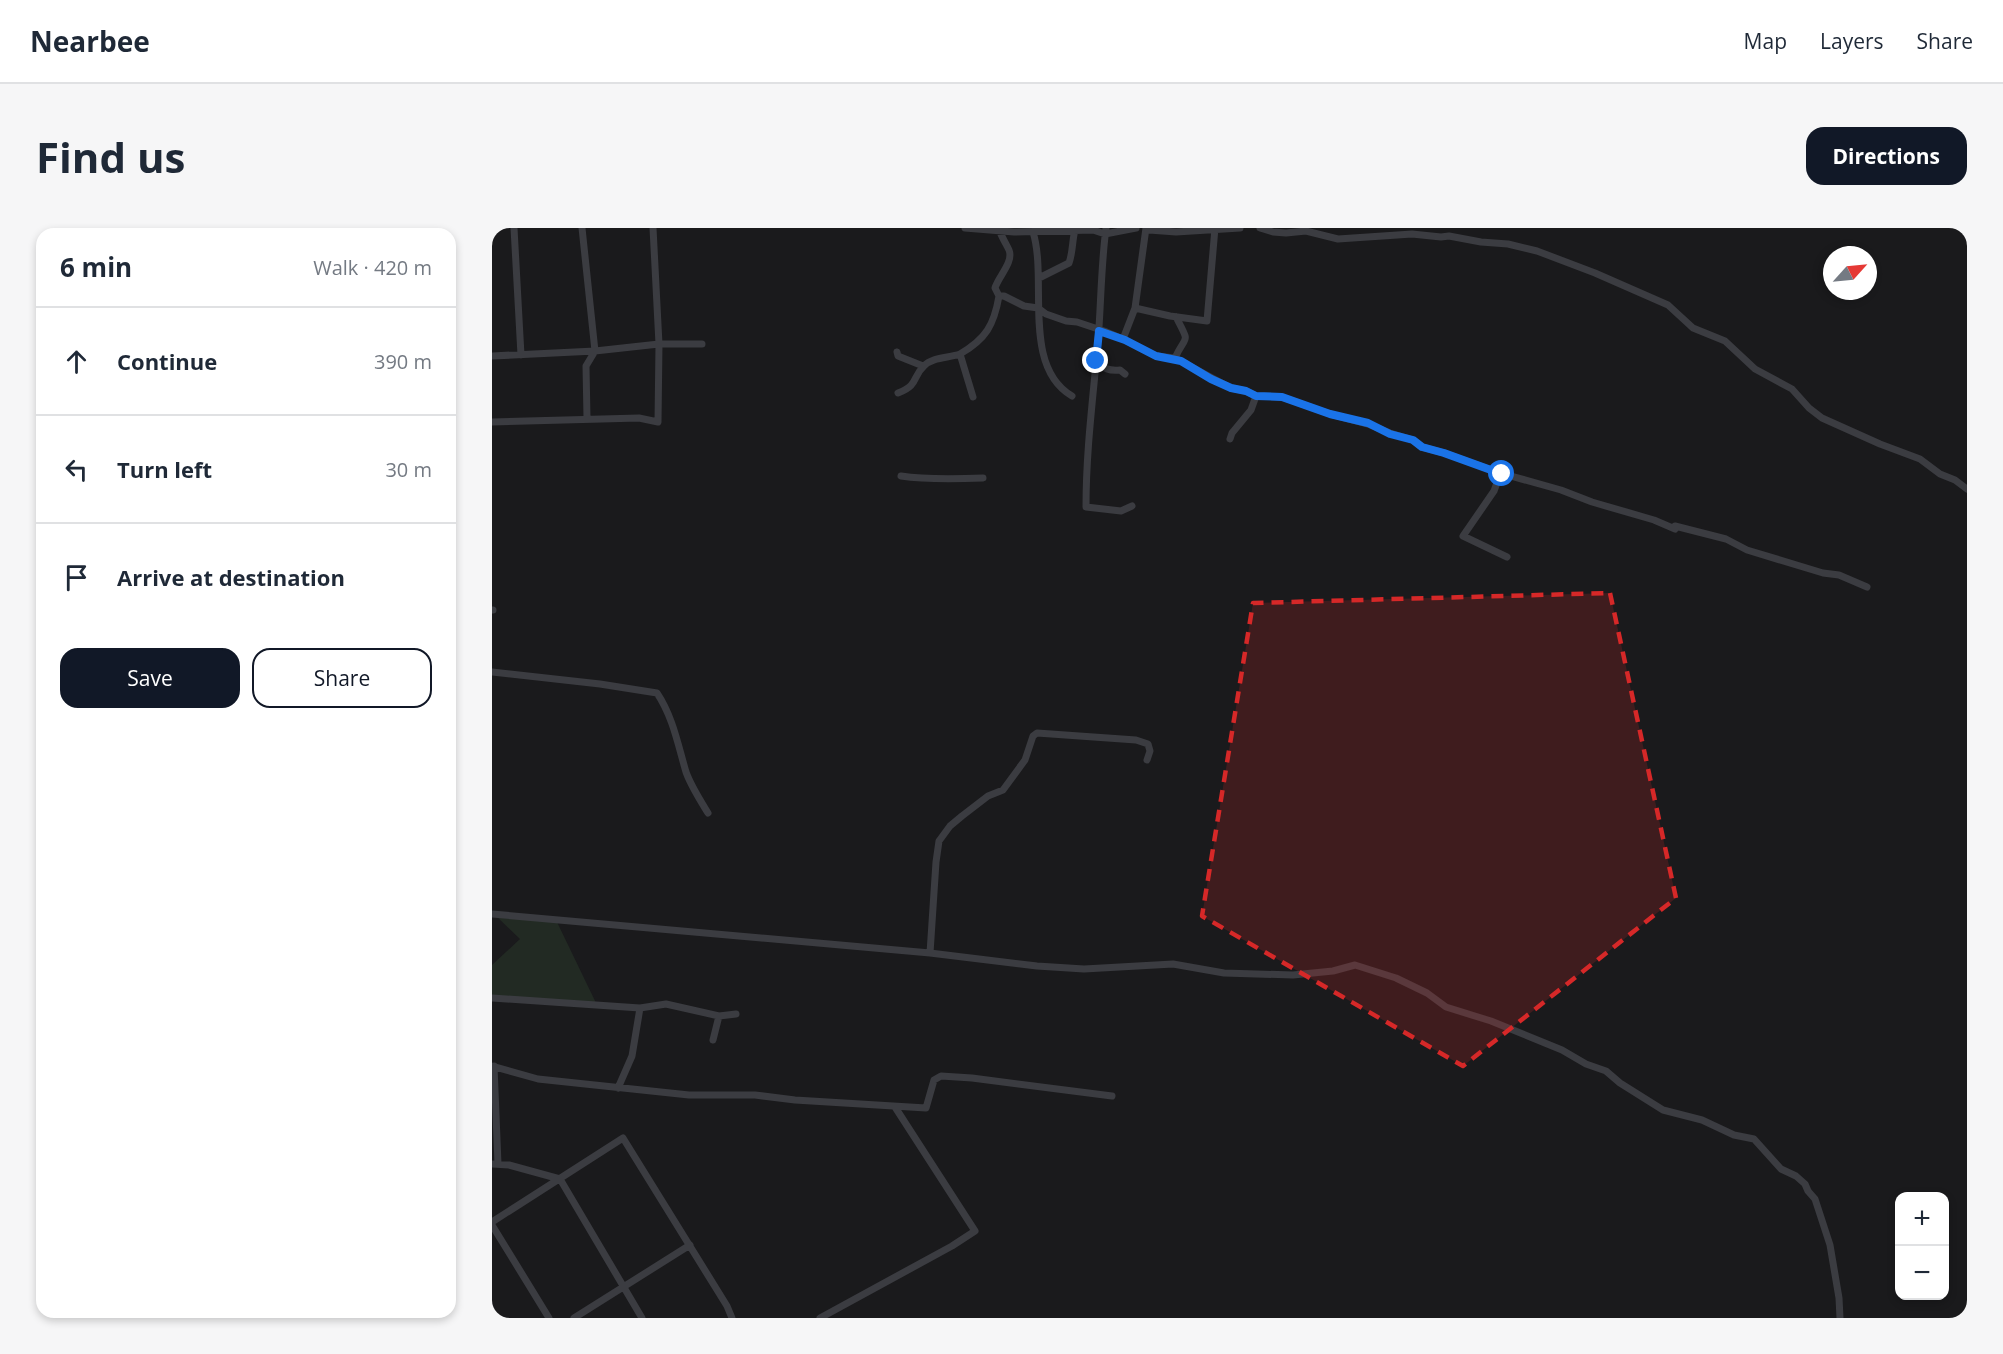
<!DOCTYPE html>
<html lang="en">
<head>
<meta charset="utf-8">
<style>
  body { margin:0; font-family:"Open Sans",sans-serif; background:#f6f6f7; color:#1f2937 }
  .controls { position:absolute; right:18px; bottom:18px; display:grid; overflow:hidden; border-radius:12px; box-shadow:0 3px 9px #0003 }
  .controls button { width:54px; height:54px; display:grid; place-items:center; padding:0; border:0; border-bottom:2px solid #e0e1e3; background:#fff; color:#1f2937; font:30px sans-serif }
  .compass { position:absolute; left:1331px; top:18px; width:54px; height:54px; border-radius:50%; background:#fff; box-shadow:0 3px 9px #0003; rotate:63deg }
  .stop { position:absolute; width:18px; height:18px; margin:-14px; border:4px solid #1a73e8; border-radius:50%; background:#fff }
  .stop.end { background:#1a73e8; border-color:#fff; box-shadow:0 2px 6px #0008 }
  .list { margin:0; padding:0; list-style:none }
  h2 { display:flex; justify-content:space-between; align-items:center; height:78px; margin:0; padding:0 24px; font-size:26px }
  h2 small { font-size:20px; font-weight:400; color:#747a83 }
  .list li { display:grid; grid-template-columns:39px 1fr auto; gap:18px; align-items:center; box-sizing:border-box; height:108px; padding:0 24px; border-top:2px solid #e0e1e3 }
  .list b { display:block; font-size:22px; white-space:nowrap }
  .list em { font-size:20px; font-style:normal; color:#747a83 }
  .actions { display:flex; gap:12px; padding:18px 24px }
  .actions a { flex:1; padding:14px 0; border:2px solid #111827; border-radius:18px; text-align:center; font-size:21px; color:#111827 }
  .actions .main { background:#111827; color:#fff }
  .icon { flex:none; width:33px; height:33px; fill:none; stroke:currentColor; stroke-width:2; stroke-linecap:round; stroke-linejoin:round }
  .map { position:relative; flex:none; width:1475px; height:1090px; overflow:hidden; border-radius:18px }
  header { display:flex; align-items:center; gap:36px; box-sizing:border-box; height:84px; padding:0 30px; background:#fff; border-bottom:2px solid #e0e1e3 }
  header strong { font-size:28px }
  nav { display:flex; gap:33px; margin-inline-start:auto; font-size:21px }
  .intro { display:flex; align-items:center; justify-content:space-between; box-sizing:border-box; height:144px; padding:0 36px }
  h1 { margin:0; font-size:42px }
  .button { padding:15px 27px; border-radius:18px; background:#111827; color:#fff; font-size:21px; font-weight:700 }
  main { display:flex; gap:36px; padding:0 36px }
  aside { flex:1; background:#fff; border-radius:18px; box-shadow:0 3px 9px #0003 }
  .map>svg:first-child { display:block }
  .green { fill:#222a23 }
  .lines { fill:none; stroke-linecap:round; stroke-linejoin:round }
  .street { stroke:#3b3c41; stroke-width:7 }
  .route { stroke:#1a73e8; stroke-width:8 }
  .marked { fill:#d62828; fill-opacity:0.2; stroke:#d62828; stroke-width:4.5; stroke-dasharray:12 8; stroke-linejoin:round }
</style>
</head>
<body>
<header>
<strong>Nearbee</strong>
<nav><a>Map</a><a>Layers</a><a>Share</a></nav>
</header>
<div class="intro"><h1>Find us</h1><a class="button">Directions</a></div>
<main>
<aside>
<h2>6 min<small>Walk · 420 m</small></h2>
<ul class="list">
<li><svg class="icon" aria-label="ahead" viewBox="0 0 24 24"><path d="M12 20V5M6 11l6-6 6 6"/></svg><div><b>Continue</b></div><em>390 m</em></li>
<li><svg class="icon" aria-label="left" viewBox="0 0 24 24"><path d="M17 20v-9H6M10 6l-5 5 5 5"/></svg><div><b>Turn left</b></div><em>30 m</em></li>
<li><svg class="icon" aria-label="arrive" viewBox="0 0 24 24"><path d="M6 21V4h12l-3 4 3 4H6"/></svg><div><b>Arrive at destination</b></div></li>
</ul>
<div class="actions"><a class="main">Save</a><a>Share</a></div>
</aside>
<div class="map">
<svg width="1475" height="1090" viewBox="0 0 1475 1090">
  <rect width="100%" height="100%" fill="#1a1a1c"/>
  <path class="green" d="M2,686l62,6 41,85 -105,-7v-33l28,-26z"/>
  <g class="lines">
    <path class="street" d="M22,0l7,127
      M90,0l13,123 -9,15 1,52
      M473,0l49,4 79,-2 12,4 31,-6
      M614,0c-5,38 -5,76 -8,114 -5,56 -12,109 -12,165l35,4 11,-5
      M654,0l-11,80 35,8 37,5 8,-93
      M654,0l3,2 27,2 64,-4
      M768,0l13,4 13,1 20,-2 32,8 74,-5 29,3 8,-1 32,6 27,2 29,7 58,22 73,32 25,23 32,13 30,28 37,20 17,19 13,10 58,26 40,15 20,15 15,6 12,9
      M541,4c15,48 -12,134 39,164
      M547,50l30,-15c4,-11 3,-22 6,-33
      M507,68h5l20,10 14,2 8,6 20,7 11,1 27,9 21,9 31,16 19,2 56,30 15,3 10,5 26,1 48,17 38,10 22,9 23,7 9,7 22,6 56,20 61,17 31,12 62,18 21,9v-3l51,13 21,11 76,23 16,2 28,12
      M631,111l12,-31
      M405,124l1,4 25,10
      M0,128l103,-5 64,-7h43
      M683,130c11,-25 16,-12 1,-41
      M604,133c8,8 13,10 24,9l5,4
      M406,165c22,-9 13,-15 26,-27 8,-9 25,-8 36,-12
      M481,169l-13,-43c26,-15 34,-29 39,-58l-4,-8c3,-11 19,-26 14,-38 -3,-6 -6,-11 -9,-18
      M0,194l147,-4 19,4 1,-78 -6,-116
      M738,211l2,-6 19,-23 5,-14
      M1010,246l-1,5 -3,1 -4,11 -31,45 44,21
      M409,248c26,4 56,3 82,2
      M0,382h1
      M0,444l108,12 57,9c16,24 21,52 29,79 5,14 14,28 22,41
      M0,686l438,39 107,13 47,3 89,-5 51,9 69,2 40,-4 22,-6 41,13 31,15 19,14 45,14 71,29 24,14 20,7 14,12 43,27 39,10 32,15 20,4 27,30 15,7 9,8 3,7 7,8 15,46 9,53 1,20
      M438,725l6,-91 3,-21 11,-15 12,-10 26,-20 15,-6 22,-30 8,-24 4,-3 99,7 12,4 2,7 -3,9
      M0,770l148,10 26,-4 53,12 17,-2
      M221,812l6,-24
      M0,838l46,13 151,16h66l40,5 131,8 8,-28 7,-4 31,2 140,18
      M2,838l4,98
      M126,860l14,-32 8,-48
      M0,936l17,1 51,14 82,139
      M0,994l131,-84 104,168 5,12
      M0,997l57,93
      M82,1090l116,-73
      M328,1090l132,-72 23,-15 -80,-124"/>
  </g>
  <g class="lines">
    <path class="route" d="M604,133l3,-30 26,9 31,16 25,5 30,18 20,9 15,3 10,5 26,1 48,17 38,9 22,11 23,6 9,7 22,6 58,21"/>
  </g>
  <path class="marked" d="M1118,365l66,305 -213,168 -261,-150 51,-313z"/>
</svg>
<div class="controls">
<button>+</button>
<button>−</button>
</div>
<svg class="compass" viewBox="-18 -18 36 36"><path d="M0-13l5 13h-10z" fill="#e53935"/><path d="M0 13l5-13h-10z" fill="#747a83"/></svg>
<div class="stop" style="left:1010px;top:246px"></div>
<div class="stop end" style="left:604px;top:133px"></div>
</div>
</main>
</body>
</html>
